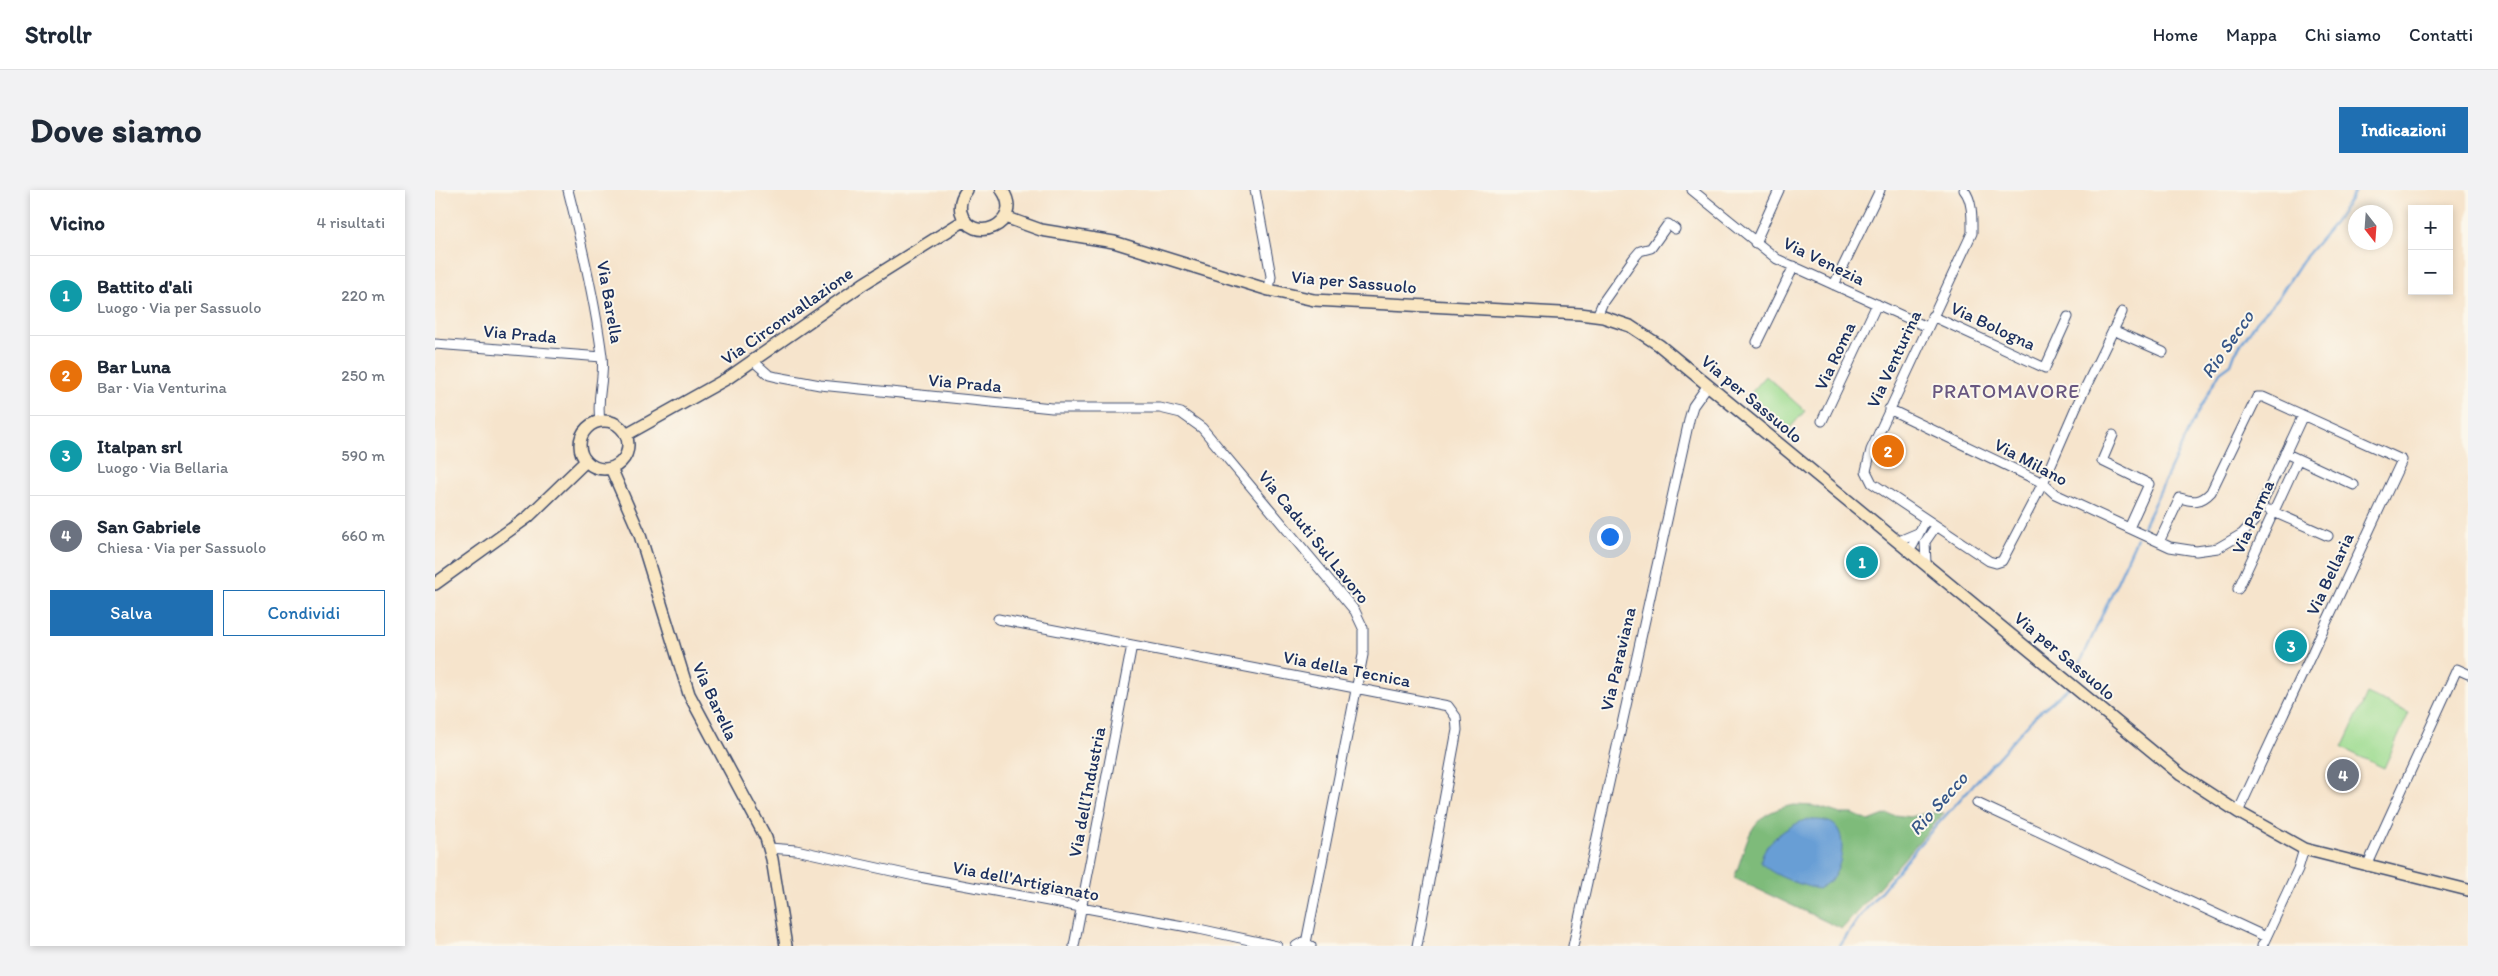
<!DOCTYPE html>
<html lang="it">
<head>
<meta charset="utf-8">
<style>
  body { margin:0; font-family:Itim,sans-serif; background:#f2f2f3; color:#1f2937 }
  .controls { position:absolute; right:15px; top:15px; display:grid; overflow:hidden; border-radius:0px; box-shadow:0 2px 8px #0003 }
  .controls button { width:45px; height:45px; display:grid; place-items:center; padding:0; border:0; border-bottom:1px solid #e0e1e3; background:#fff; color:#1f2937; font:25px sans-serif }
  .compass { position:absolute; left:1913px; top:15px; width:45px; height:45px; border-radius:50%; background:#fff; box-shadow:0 2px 8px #0003; rotate:163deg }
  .you { position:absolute; left:1174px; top:346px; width:18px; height:18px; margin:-12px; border:4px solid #fff; border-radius:50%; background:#1a73e8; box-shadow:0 0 0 8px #1a73e833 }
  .badge { display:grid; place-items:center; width:32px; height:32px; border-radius:50%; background:#1f6fb2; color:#fff; font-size:16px; font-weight:700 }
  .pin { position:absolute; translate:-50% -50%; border:2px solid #fff; box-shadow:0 1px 5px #0006 }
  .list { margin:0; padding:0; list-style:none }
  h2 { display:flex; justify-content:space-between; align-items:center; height:65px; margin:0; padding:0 20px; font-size:21px }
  h2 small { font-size:16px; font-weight:400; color:#747a83 }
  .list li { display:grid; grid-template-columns:32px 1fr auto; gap:15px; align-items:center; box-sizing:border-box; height:80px; padding:0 20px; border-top:1px solid #e0e1e3 }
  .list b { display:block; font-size:19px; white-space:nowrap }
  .list p { margin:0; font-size:16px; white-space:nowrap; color:#747a83 }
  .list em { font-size:16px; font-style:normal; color:#747a83 }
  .actions { display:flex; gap:10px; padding:15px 20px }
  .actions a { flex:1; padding:11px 0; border:1px solid #1f6fb2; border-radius:0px; text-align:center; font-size:18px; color:#1f6fb2 }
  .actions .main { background:#1f6fb2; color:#fff }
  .map { position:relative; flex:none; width:2033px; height:756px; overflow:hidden; border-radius:0px }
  header { display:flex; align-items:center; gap:30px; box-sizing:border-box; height:70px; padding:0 25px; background:#fff; border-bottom:1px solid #e0e1e3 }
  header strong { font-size:24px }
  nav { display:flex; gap:28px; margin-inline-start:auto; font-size:18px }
  .intro { display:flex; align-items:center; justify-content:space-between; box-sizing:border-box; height:120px; padding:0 30px }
  h1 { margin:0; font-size:35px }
  .button { padding:12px 22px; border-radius:0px; background:#1f6fb2; color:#fff; font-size:18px; font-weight:700 }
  main { display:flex; gap:30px; padding:0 30px }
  aside { flex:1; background:#fff; border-radius:0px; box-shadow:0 2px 8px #0003 }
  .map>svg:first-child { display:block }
  .green { fill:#9ddb90; stroke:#5c8577 }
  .forest { fill:#7ebb7a; stroke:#4c756c }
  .water { fill:#689ed5; stroke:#42669a }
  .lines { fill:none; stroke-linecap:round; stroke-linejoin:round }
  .stream { stroke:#689ed5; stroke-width:2.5 }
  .street-casing { stroke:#3c4a6e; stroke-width:11 }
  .secondary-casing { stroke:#3c4a6e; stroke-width:14 }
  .street { stroke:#fff; stroke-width:9 }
  .secondary { stroke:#fae7c3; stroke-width:11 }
  .labels { text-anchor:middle; stroke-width:4; stroke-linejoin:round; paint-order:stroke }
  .street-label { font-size:18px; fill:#1b2f5e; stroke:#fbf7ec }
  .water-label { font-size:19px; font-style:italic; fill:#365688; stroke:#fbf7ec }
  .quarter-label { font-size:20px; letter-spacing:1px; fill:#685780; stroke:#fbf7ec }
</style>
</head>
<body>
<header>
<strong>Strollr</strong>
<nav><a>Home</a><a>Mappa</a><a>Chi siamo</a><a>Contatti</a></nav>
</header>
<div class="intro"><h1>Dove siamo</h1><a class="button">Indicazioni</a></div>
<main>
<aside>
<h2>Vicino<small>4 risultati</small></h2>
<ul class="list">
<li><span class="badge" style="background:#0f9aa8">1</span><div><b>Battito d'ali</b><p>Luogo · Via per Sassuolo</p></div><em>220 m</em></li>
<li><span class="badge" style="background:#e8710a">2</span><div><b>Bar Luna</b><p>Bar · Via Venturina</p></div><em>250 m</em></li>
<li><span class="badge" style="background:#0f9aa8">3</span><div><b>Italpan srl</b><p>Luogo · Via Bellaria</p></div><em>590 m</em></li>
<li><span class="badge" style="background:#6b7280">4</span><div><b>San Gabriele</b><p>Chiesa · Via per Sassuolo</p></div><em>660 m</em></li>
</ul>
<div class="actions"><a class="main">Salva</a><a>Condividi</a></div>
</aside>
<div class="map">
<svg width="2033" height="756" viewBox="0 0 2033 756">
  <rect width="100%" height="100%" fill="#fbf7ec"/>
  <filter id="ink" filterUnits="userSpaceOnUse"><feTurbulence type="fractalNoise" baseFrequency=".02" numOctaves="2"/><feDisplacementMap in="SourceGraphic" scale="10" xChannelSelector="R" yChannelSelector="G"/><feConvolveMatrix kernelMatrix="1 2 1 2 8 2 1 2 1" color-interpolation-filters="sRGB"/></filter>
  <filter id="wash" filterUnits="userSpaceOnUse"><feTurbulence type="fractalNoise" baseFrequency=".0096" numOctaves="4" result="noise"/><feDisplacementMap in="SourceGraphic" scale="20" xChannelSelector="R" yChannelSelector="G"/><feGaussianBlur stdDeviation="1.12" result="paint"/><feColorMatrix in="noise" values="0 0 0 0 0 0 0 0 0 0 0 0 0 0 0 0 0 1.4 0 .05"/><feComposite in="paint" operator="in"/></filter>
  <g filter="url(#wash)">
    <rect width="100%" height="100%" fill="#f6e4cc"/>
    <path class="green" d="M1331,186l39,35 -17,19 -39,-35z
      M1932,504l42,19 -25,55 -42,-20z"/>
    <path class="forest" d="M1358,615l22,1 26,8h12l16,7 18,-7 23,3 16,-4h18l-102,116 -108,-51c16,-39 11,-63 59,-73z"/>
    <path class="water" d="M1370,630c9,0 20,-1 28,4 15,10 9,45 -2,56 -3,3 -9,6 -13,9 -14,-3 -49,-14 -57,-27 0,-19 28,-36 44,-42z"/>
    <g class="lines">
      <path class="stream" d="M1708,337l49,-104 28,-51 11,-8 4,-11 22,-32 20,-22 26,-39 32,-38 21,-32
        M1643,478l59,-130
        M1405,756l18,-27 60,-73 119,-132 31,-26"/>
    </g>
  </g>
  <g filter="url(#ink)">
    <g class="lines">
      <defs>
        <path id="street" d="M133,0c14,55 27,110 34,166 3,24 -6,39 -2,65
          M820,0l16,86 -2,14
          M1257,0l85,69 150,68
          M1529,0c9,11 8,29 8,43l-101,217 -5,21 6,12 117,78 7,2 6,-2 41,-78 33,-76 46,-95
          M1320,53l24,-53
          M1399,95l46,-95
          M1162,126l6,-14 31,-44 6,-7 11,-3 17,-24 7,5
          M1497,126l113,52 23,-51
          M1678,140l50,22
          M1322,152l37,-76
          M0,154l167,13
          M317,170l17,15 8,2 43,8 232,23h108l21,5 21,15 153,183 8,17v27l-57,288
          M1454,219l154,74 12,11 115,53 26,4 22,-3 24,-14 12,-13 49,-106
          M1387,231l55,-117
          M1678,245l-11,26 47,23 -20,44
          M1850,263l69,32
          M1834,320l59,26
          M1464,351l19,-8
          M1724,352l21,-44c13,4 21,5 31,-6l46,-95h6l139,63 -164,352
          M1474,359l4,-4 13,-26
          M1491,373l-1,-21 11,-16
          M1803,399l60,-130
          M563,429l450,87 8,11 1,13 -40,216
          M1542,613l289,134
          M334,658l27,2 123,27 280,52 78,17
          M1932,676l90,-197 11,5
          M639,756l58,-301
          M861,756l7,-4 8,4
          M1138,756l117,-530 3,-10 15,-21
          M1827,756l36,-77 6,-20"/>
        <path id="secondary" d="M532,0c-5,6 -8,13 -6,22 9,35 65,12 41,-22
          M570,27l36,13 73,12 155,48 45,10 266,14 23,3 27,9 29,19 522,430 57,37 66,37 164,41
          M145 255a24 24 0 1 1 48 0a24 24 0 1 1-48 0Z
          M191,245l102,-57 135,-94 102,-64
          M176,278l28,64 50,162 77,144 6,21 14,87
          M0,394l93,-67 58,-56"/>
      </defs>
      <use href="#street" class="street-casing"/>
      <use href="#secondary" class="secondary-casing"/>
      <use href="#street" class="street"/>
      <use href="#secondary" class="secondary"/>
    </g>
  </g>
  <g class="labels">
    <g class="street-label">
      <text transform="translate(1389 71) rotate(26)" y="6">Via Venezia</text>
      <text transform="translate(919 92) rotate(5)" y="6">Via per Sassuolo</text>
      <text transform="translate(175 112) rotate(80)" y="6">Via Barella</text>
      <text transform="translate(352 126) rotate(-35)" y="6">Via Circonvallazione</text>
      <text transform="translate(1558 136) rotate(25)" y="6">Via Bologna</text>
      <text transform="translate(85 144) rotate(5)" y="6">Via Prada</text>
      <text transform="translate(1400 166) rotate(-65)" y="6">Via Roma</text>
      <text transform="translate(1459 169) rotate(-65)" y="6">Via Venturina</text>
      <text transform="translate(530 193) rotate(5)" y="6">Via Prada</text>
      <text transform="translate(1317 209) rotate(40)" y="6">Via per Sassuolo</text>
      <text transform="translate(1596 272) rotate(28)" y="6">Via Milano</text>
      <text transform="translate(1818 327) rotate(-66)" y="6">Via Parma</text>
      <text transform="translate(879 347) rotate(51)" y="6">Via Caduti Sul Lavoro</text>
      <text transform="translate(1895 384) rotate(-65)" y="6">Via Bellaria</text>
      <text transform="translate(1630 466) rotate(40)" y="6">Via per Sassuolo</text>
      <text transform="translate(1183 469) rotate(-77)" y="6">Via Paraviana</text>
      <text transform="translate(912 479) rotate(11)" y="6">Via della Tecnica</text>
      <text transform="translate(280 511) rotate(65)" y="6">Via Barella</text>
      <text transform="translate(652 602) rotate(-79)" y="6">Via dell’Industria</text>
      <text transform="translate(591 691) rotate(11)" y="6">Via dell'Artigianato</text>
    </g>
    <g class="water-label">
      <text transform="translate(1792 154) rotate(-55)" y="7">Rio Secco</text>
      <text transform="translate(1503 613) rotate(-48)" y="7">Rio Secco</text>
    </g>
    <g class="quarter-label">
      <text x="1571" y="208">PRATOMAVORE</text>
    </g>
  </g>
</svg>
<div class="controls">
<button>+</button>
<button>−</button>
</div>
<svg class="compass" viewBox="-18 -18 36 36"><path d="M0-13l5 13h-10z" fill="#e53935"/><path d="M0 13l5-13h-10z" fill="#747a83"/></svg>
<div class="you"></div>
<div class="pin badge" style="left:1427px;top:372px;background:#0f9aa8">1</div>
<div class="pin badge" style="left:1453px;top:261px;background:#e8710a">2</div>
<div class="pin badge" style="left:1856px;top:456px;background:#0f9aa8">3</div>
<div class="pin badge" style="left:1908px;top:585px;background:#6b7280">4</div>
</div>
</main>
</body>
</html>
